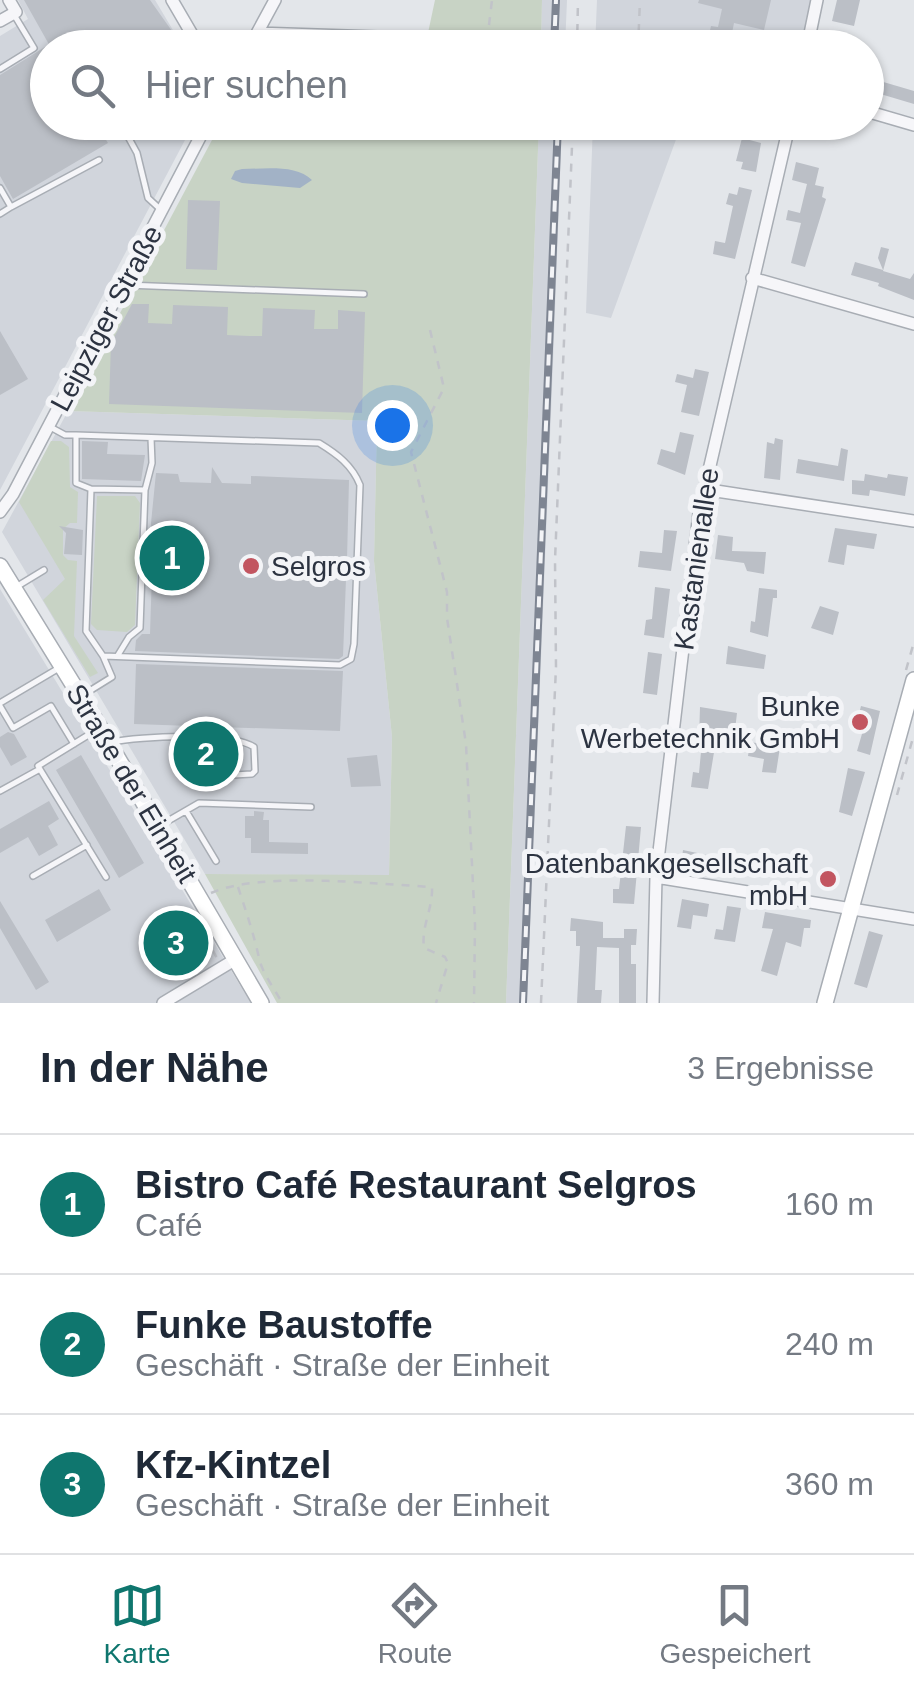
<!DOCTYPE html>
<html lang="de">
<head>
<meta charset="utf-8">
<style>
  body { margin:0; font-family:Helvetica,sans-serif; background:#f2f2f3; color:#1f2937 }
  .you { position:absolute; left:392px; top:425px; width:35px; height:35px; margin:-25px; border:8px solid #fff; border-radius:50%; background:#1a73e8; box-shadow:0 0 0 15px #1a73e833 }
  .badge { display:grid; place-items:center; width:65px; height:65px; border-radius:50%; background:#0f766e; color:#fff; font-size:32px; font-weight:700 }
  .pin { position:absolute; translate:-50% -50%; border:5px solid #fff; box-shadow:0 2px 10px #0006 }
  .list { margin:0; padding:0; list-style:none }
  h2 { display:flex; justify-content:space-between; align-items:center; height:130px; margin:0; padding:0 40px; font-size:42px }
  h2 small { font-size:32px; font-weight:400; color:#747a83 }
  .list li { display:grid; grid-template-columns:65px 1fr auto; gap:30px; align-items:center; box-sizing:border-box; height:140px; padding:0 40px; border-top:2px solid #e0e1e3 }
  .list b { display:block; font-size:38px; white-space:nowrap }
  .list p { margin:0; font-size:32px; white-space:nowrap; color:#747a83 }
  .list em { font-size:32px; font-style:normal; color:#747a83 }
  .icon { flex:none; width:55px; height:55px; fill:none; stroke:currentColor; stroke-width:2; stroke-linecap:round; stroke-linejoin:round }
  .map { position:relative; flex:none; width:914px; height:1003px; overflow:hidden }
  .search { position:absolute; background:#fff; box-shadow:0 2px 8px #0004; left:30px; right:30px; top:30px; height:110px; display:flex; align-items:center; gap:25px; box-sizing:border-box; padding:0 35px; border-radius:55px; color:#747a83; font-size:38px }
  .sheet { height:550px; background:#fff }
  nav { display:flex; justify-content:space-around; align-items:center; box-sizing:border-box; height:140px; border-top:2px solid #e0e1e3; background:#fff; font-size:28px; color:#747a83 }
  nav a { display:grid; justify-items:center; gap:5px }
  nav .on { color:#0f766e }
  .map>svg:first-child { display:block }
  .built { fill:#d1d5dc }
  .green { fill:#c8d3c5 }
  .water { fill:#a2b2c6 }
  .building { fill:#bbbfc6 }
  .lines { fill:none; stroke-linecap:round; stroke-linejoin:round }
  .lane-casing { stroke:#a8adb4; stroke-width:8 }
  .street-casing { stroke:#a8adb4; stroke-width:14 }
  .secondary-casing { stroke:#a8adb4; stroke-width:18 }
  .path { stroke:#c1c3c9; stroke-width:2.5; stroke-dasharray:8 8; stroke-linecap:butt }
  .lane { stroke:#f6f6f9; stroke-width:5 }
  .street { stroke:#f6f6f9; stroke-width:11 }
  .secondary { stroke:#fff; stroke-width:15 }
  .rail-casing { stroke:#7e8592; stroke-width:8 }
  .rail { stroke:#f3f4f7; stroke-width:4; stroke-dasharray:11; stroke-linecap:butt }
  .poi-dot { fill:#c25560; stroke:#f3f4f7; stroke-width:4 }
  .labels { text-anchor:middle; stroke-width:10; stroke-linejoin:round; paint-order:stroke }
  .street-label { font-size:28px; fill:#2c3341; stroke:#f3f4f7 }
  .poi-label { font-size:28px; fill:#2c3341; stroke:#f3f4f7; text-anchor:end }
</style>
</head>
<body>
<div class="map">
<svg width="914" height="1003" viewBox="0 0 914 1003">
  <rect width="100%" height="100%" fill="#e3e6ea"/>
  <path class="built" d="M18,0h137l28,47 -135,1v74l146,1 -194,367v-454l28,-17z
    M542,0h25l-2,47 -24,1z
    M597,0h214l-10,47 -206,1z
    M539,123h23l-9,241 -26,639h-21z
    M593,123h89l-71,195 -25,-5z
    M68,411l309,10 -3,140 18,176 -3,139 -184,-2 -203,-342z
    M0,589l238,393 13,21h-251z"/>
  <path class="green" d="M435,0h107l-1,47h-116z
    M317,122l78,4 2,-4 142,1 -33,880h-229l-72,-129 184,1 3,-138 -18,-176 3,-140 -309,-10 153,-288z
    M51,441h10l8,6 1,40 16,10 -8,-5 -1,31h-7l-7,6v26l5,5 9,1 -3,75 24,37 -8,4 -47,-77 22,-21 -46,-77z
    M97,496h38l5,7 -5,122 -8,7 -30,-2 -6,-6z"/>
  <path class="water" d="M242,169c22,0 54,-5 70,11l-12,8 -58,-5 -11,-4 4,-8z"/>
  <path class="building" d="M24,0h126l34,48h-133z
    M699,0h72l-7,30 -30,-7 -5,25 -22,-5 4,-17 7,1 4,-18 -24,-6z
    M837,0h23l-6,26 -22,-5z
    M48,45v77h47l13,21 -95,56 -13,-23v-101z
    M880,81l34,10v13l-47,-14 3,-8 9,3z
    M742,138l19,5 -5,29 -15,-3 2,-7 -7,-1z
    M796,162l23,6 -4,17 9,2 -2,10 4,2 -21,68 -14,-4 10,-40 -15,-3 2,-10 12,3 7,-29 -15,-4z
    M739,187l13,3 -17,69 -22,-5 2,-13 10,2 8,-37 -7,-2 3,-11 8,2z
    M188,200l32,1 -3,69 -31,-1z
    M881,247l8,2 -6,22 27,8 4,-6v27l-36,-14 1,-3 -28,-8 4,-13 28,8 -5,-12z
    M132,304h17l-1,19 24,1 1,-19 55,2 -1,28 22,1h13l1,-28 52,2 -1,19h24v-19l27,2 -3,101 -253,-9 2,-61z
    M0,331l28,48 -28,16z
    M695,369l14,3 -10,44 -18,-4 6,-27 -12,-3 2,-8 16,4z
    M680,432l14,3 -9,40 -28,-11 4,-15 14,4z
    M775,438l8,2 -3,40 -16,-2 3,-36 7,2z
    M82,441l26,1 -1,12 38,1 -4,26 -59,-2z
    M841,448l7,2 -4,31 -48,-8 2,-14 40,7z
    M212,467l10,16 29,1v-8l98,4 -2,79h4l-1,16 -4,4 -3,77 -4,3 -204,-8 1,-11 6,-6h8l2,-62 -4,-3 1,-17h3l-1,-29 5,-50 22,1 2,8 31,1z
    M865,474l22,4 1,-4 20,3 -3,19 -35,-6 -1,6 -17,-2v-14l12,1z
    M59,526l24,4 -1,25 -18,-1 2,-21z
    M835,528l42,6 -3,15 -27,-4 -3,20 -16,-3z
    M664,530l13,1 -6,40 -33,-4 2,-16 22,2z
    M718,535l15,2 -1,14 34,1 -2,22 -17,-3 -3,-8 -29,-4z
    M655,587l15,2 -6,49 -20,-3 2,-15 6,-1z
    M759,588l18,2v8h-4l-5,39 -18,-5 1,-11 4,1z
    M820,606l19,6 -6,23 -22,-7z
    M728,646l38,9 -2,14 -38,-5z
    M648,652l14,2 -5,41 -14,-2z
    M136,664l207,7 -3,60 -206,-7z
    M861,706l19,5 -10,44 -13,-4 7,-24 -8,-2z
    M700,707l37,6 -2,17 -17,-2 -10,61 -17,-2 2,-15 6,1 2,-21h-7l2,-13h3z
    M8,732l6,2 13,23 -16,9 -11,-19v-10z
    M750,742l30,5 -4,26 -14,-1 2,-13 -16,-3z
    M186,744l39,1v20h-39z
    M81,755l63,108 -25,15 -63,-108z
    M377,755l4,31 -30,1 -4,-29z
    M848,768l17,4 -13,44 -13,-4z
    M49,801l10,18 -11,7 10,19 -19,11 -11,-19 -28,16v-24z
    M254,811l10,1 -1,8h6v22l39,1v11l-57,-1v-15h-6v-22h9z
    M626,826l15,1 -7,77 -21,-1v-14h6z
    M683,850l38,8 -2,14 -38,-6z
    M99,889l12,21 -54,32 -12,-22z
    M682,899l27,5 -2,13 -14,-2 -2,14 -14,-2z
    M0,901l49,81 -13,8 -36,-62z
    M727,906l14,2 -6,34 -21,-3 2,-10 7,1z
    M765,912l46,8 -1,8h-6l-3,19 -15,-5 -9,34 -16,-5 12,-42 -11,-1z
    M571,918l32,4v16h21v-9h13l-1,16h-5v19h5v39h-17v-55l-22,-1 -2,43h7l-1,13h-24l3,-57h-4v-15h-6z
    M869,931l14,4 -16,53 -13,-4z"/>
  <g class="lines">
    <defs>
      <path id="lane" d="M0,69l34,-21 -21,-35
        M120,122l17,31 11,45 12,11
        M0,188l11,19 -11,7
        M11,207l88,-47
        M126,285l238,9
        M52,428l13,7h11l243,8c18,11 33,22 41,42l-6,159 -3,15 -11,6 -237,-9 -17,-25 5,-142 -15,-6v-48
        M91,489l54,1
        M16,587l28,-17
        M118,655l11,-18 11,-9 5,-138 7,-27 -1,-25
        M83,695l29,-18 -9,-21
        M0,703l59,-35
        M0,706l13,22 38,-22 23,38
        M98,729l-60,37 68,111
        M112,742c27,-6 121,-10 142,5l1,24 -3,3 -56,3
        M0,791l40,-22
        M186,811l30,50
        M161,825l38,-22 112,4
        M33,876l54,-31"/>
      <path id="street" d="M172,0l28,48
        M0,21l16,-9 -7,-12
        M257,33l120,4 9,6
        M249,48l26,-48
        M807,48l10,-48
        M866,111l48,14
        M752,278l162,46
        M703,489l211,32
        M0,512l13,-18 195,-372
        M656,877l258,42
        M163,1003l73,-44
        M653,1003l3,-126 43,-364 91,-391"/>
      <path id="secondary" d="M0,566l100,162 161,275
        M825,1003l89,-323"/>
    </defs>
    <use href="#lane" class="lane-casing"/>
    <use href="#street" class="street-casing"/>
    <use href="#secondary" class="secondary-casing"/>
    <path class="path" d="M489,25l3,-25
      M577,48l1,-48
      M638,48l2,-48
      M430,330l14,58 -33,64 36,140v26l19,126 9,181 -1,78
      M906,670l8,-28
      M897,795l17,-61
      M238,887c8,24 16,48 21,71 3,15 16,31 23,45
      M211,893c48,-22 165,-9 221,-6 1,22 -11,39 -8,61l21,9 3,6 -12,40
      M205,936l13,24
      M541,1003l15,-336 -1,-107 18,-438"/>
    <use href="#lane" class="lane"/>
    <use href="#street" class="street"/>
    <use href="#secondary" class="secondary"/>
    <defs>
      <path id="rail" d="M554,48l2,-48
        M523,1003l35,-881"/>
    </defs>
    <use href="#rail" class="rail-casing"/>
    <use href="#rail" class="rail"/>
  </g>
  <g class="poi-dot">
    <circle cx="251" cy="566" r="10"/>
    <circle cx="860" cy="722" r="10"/>
    <circle cx="828" cy="879" r="10"/>
  </g>
  <g class="labels">
    <g class="street-label">
      <text transform="translate(106 318) rotate(-62)" y="10">Leipziger Straße</text>
      <text transform="translate(696 559) rotate(-82)" y="10">Kastanienallee</text>
      <text transform="translate(132 783) rotate(59)" y="10">Straße der Einheit</text>
    </g>
    <g class="poi-label">
      <text x="271" y="576" text-anchor="start">Selgros</text>
      <text x="840" y="716">Bunke<tspan x="840" dy="32">Werbetechnik GmbH</tspan></text>
      <text x="808" y="873">Datenbankgesellschaft<tspan x="808" dy="32">mbH</tspan></text>
    </g>
  </g>
</svg>
<div class="you"></div>
<div class="pin badge" style="left:172px;top:558px">1</div>
<div class="pin badge" style="left:206px;top:754px">2</div>
<div class="pin badge" style="left:176px;top:943px">3</div>
<div class="search"><svg class="icon" aria-label="search" viewBox="0 0 24 24"><circle cx="10" cy="10" r="6"/><path d="M15 15l6 6"/></svg>Hier suchen</div>
</div>
<section class="sheet">
<h2>In der Nähe<small>3 Ergebnisse</small></h2>
<ul class="list">
<li><span class="badge">1</span><div><b>Bistro Café Restaurant Selgros</b><p>Café</p></div><em>160 m</em></li>
<li><span class="badge">2</span><div><b>Funke Baustoffe</b><p>Geschäft · Straße der Einheit</p></div><em>240 m</em></li>
<li><span class="badge">3</span><div><b>Kfz-Kintzel</b><p>Geschäft · Straße der Einheit</p></div><em>360 m</em></li>
</ul>
</section>
<nav>
<a class="on"><svg class="icon" aria-label="map" viewBox="0 0 24 24"><path d="M3 6l6-2 6 2 6-2v14l-6 2-6-2-6 2zM9 4v14M15 6v14"/></svg>Karte</a>
<a><svg class="icon" aria-label="directions" viewBox="0 0 24 24"><path d="M12 3l9 9-9 9-9-9zM9 14v-3h6M13 9l2 2-2 2"/></svg>Route</a>
<a><svg class="icon" aria-label="saved" viewBox="0 0 24 24"><path d="M7 4h10v16l-5-4-5 4z"/></svg>Gespeichert</a>
</nav>
</body>
</html>
